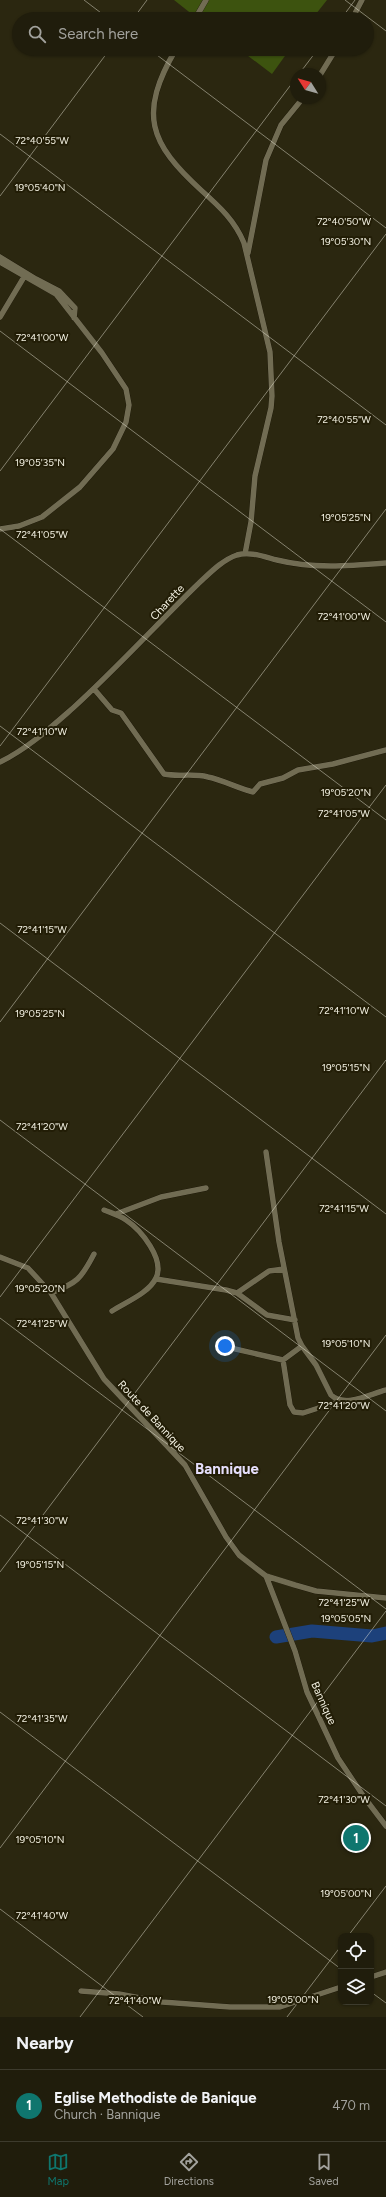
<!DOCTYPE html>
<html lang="en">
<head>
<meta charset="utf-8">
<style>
  body { margin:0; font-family:Figtree,sans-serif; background:#2d2a1a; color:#f1f3f6 }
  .controls { position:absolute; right:12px; bottom:12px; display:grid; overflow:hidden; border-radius:8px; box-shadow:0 1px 3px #0004 }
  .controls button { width:36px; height:36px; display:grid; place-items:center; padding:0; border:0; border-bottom:1px solid #3d3b2d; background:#201d0c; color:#f1f3f6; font:20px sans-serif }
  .compass { position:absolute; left:290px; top:68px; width:36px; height:36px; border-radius:50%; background:#201d0c; box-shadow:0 1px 3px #0004; rotate:307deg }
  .you { position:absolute; left:225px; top:1346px; width:14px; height:14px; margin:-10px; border:3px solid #fff; border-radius:50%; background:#1a73e8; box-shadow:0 0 0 6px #1a73e833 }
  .badge { display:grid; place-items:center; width:26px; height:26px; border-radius:50%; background:#0f766e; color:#fff; font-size:13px; font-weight:700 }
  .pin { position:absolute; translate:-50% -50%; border:2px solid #fff; box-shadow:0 1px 4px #0006 }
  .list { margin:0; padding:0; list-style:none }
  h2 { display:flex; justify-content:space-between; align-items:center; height:52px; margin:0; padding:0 16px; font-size:17px }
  h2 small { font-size:13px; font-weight:400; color:#a2a29d }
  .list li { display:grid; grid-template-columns:26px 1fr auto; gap:12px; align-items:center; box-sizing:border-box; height:72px; padding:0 16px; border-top:1px solid #3d3b2d }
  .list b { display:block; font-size:15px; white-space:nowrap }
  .list p { margin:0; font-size:13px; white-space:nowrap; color:#a2a29d }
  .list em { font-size:13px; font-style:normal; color:#a2a29d }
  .icon { flex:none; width:22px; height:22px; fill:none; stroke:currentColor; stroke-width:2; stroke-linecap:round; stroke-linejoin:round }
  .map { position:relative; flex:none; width:386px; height:2017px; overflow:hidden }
  .search { position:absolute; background:#201d0c; box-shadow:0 1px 3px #0004; left:12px; right:12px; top:12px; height:44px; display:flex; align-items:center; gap:10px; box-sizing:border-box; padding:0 14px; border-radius:22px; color:#a2a29d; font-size:15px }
  .sheet { height:124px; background:#201d0c }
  nav { display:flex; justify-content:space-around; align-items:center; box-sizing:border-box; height:56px; border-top:1px solid #3d3b2d; background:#201d0c; font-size:11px; color:#a2a29d }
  nav a { display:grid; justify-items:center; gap:2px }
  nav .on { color:#0f766e }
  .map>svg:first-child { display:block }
  .green { fill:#3d530f }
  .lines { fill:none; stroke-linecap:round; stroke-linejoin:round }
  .river { stroke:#1d417b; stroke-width:13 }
  .minor-casing { stroke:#140f00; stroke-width:6 }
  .minor { stroke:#716c53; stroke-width:5.5 }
  .ticks { fill:none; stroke:#f3f1e2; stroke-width:1; stroke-opacity:0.45 }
  .labels { text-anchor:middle; stroke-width:4; stroke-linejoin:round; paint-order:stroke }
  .street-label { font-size:11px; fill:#f3f1e2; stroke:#221d06 }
  .district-label { font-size:15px; font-weight:bold; fill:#e6dffc; stroke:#221d06 }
  .ticks-label { font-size:10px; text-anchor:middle; fill:#f3f1e2; stroke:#221d06; stroke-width:4; stroke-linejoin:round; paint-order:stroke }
</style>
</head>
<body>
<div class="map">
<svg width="386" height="2017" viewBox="0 0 386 2017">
  <rect width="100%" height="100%" fill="#2b2710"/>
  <path class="green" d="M174,0h153l-15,19h-114z
    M239,49h51l-18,25z"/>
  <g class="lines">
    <path class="river" d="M276,1637l36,-6 60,5 14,-3"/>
    <defs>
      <path id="minor" d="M195,19l11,-19
        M352,19l10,-19
        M176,49c-38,65 -27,94 26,142 18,16 33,30 42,52l26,109 2,44 -1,12 -16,68 -4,46 -6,32
        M320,75l16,-26
        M248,253l18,-93 15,-35 22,-27
        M0,257l36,22 23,12 16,17 -1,10
        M0,262l56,32 46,59 24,36 3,16 -3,17 -13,27 -33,38 -38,30 -23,9 -19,3
        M0,317l24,-40
        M94,689l18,21 9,3 43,61c14,3 29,-1 44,3 15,3 29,11 45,15l7,-8 23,-6 15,-8 35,-6 53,-14
        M0,762c27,-13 50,-34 73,-54 44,-40 83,-83 125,-124 11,-10 24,-24 39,-29 13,-4 28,2 40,5 36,9 72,6 109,3
        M266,1152l13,90 19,96 4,8 14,19 15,30c14,13 39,-1 55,-5
        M104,1210c7,3 15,5 22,10 15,10 39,39 30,58 -7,15 -30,24 -44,33
        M116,1214l45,-17 45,-9
        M0,1257l28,11 23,25 53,86 81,86 41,72 13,18 27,21 29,9 21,6 70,7
        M156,1279l70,11 11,3 30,22 28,5
        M51,1293c26,-10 30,-14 43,-39
        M237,1293l32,-22 15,-2
        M231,1348l52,12 19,-14
        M283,1360l7,45 4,7 9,1 37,-12
        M266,1576l29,75 12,41 31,66 26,39 22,29
        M371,1977l15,-5
        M81,1991l38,3 43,8 68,5h50l61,-20"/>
    </defs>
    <use href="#minor" class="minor-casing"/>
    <use href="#minor" class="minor"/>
  </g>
  <path class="ticks" d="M84,0l25,19M345,0l41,31M133,19l14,-19M341,19l14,-19M149,49l237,179M299,74l19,-25M0,134l386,291M0,196l110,-147M0,331l386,291M0,471l296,-393M0,529l386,291M0,726l386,291M0,746l386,-512M0,923l386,291M0,1022l386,-513M0,1120l386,291M0,1297l386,-512M0,1318l386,291M0,1515l386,291M0,1572l386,-512M0,1712l341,257M0,1848l386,-513M0,1909l143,108M348,1936l38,-50M371,1992l15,11M80,2017l306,-406M287,2017l54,-71"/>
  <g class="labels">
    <g class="street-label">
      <text transform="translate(167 602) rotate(-47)" y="4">Charette</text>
      <text transform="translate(152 1416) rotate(47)" y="4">Route de Bannique</text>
      <text transform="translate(324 1703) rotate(66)" y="4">Bannique</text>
    </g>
    <g class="district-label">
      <text x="227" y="1474">Bannique</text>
    </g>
  </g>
  <g class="ticks-label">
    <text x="42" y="144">72°40'55"W</text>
    <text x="40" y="191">19°05'40"N</text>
    <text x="344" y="225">72°40'50"W</text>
    <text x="346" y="245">19°05'30"N</text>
    <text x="42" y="341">72°41'00"W</text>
    <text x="344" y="423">72°40'55"W</text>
    <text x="40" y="466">19°05'35"N</text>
    <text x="346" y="521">19°05'25"N</text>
    <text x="42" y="538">72°41'05"W</text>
    <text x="344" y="620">72°41'00"W</text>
    <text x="42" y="735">72°41'10"W</text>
    <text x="346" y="796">19°05'20"N</text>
    <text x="344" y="817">72°41'05"W</text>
    <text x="42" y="933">72°41'15"W</text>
    <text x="344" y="1014">72°41'10"W</text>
    <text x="40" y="1017">19°05'25"N</text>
    <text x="346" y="1071">19°05'15"N</text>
    <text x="42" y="1130">72°41'20"W</text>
    <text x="344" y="1212">72°41'15"W</text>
    <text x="40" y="1292">19°05'20"N</text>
    <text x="42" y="1327">72°41'25"W</text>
    <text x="346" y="1347">19°05'10"N</text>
    <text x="344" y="1409">72°41'20"W</text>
    <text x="42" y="1524">72°41'30"W</text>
    <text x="40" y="1568">19°05'15"N</text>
    <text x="344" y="1606">72°41'25"W</text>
    <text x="346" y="1622">19°05'05"N</text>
    <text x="42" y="1722">72°41'35"W</text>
    <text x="344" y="1803">72°41'30"W</text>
    <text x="40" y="1843">19°05'10"N</text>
    <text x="346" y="1897">19°05'00"N</text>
    <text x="42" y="1919">72°41'40"W</text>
    <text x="293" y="2003">19°05'00"N</text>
    <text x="135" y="2004">72°41'40"W</text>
  </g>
</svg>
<div class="controls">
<button><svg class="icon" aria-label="locate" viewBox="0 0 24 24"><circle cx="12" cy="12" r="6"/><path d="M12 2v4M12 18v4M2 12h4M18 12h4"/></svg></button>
<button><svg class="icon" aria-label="layers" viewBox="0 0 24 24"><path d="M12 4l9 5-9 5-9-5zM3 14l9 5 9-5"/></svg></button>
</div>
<svg class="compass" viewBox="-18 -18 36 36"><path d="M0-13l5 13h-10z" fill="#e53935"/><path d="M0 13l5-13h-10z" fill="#a2a29d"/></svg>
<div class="you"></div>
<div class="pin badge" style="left:356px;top:1838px">1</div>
<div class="search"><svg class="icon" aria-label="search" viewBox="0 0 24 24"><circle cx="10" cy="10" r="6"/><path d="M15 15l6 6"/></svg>Search here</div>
</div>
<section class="sheet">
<h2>Nearby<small></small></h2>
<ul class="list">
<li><span class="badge">1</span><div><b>Eglise Methodiste de Banique</b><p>Church · Bannique</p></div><em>470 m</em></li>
</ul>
</section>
<nav>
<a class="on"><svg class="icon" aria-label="map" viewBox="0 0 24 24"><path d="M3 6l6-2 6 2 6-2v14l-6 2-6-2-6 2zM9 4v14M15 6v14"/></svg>Map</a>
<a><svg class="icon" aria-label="directions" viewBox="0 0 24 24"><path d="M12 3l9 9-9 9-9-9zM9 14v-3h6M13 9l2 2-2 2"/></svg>Directions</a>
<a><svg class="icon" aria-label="saved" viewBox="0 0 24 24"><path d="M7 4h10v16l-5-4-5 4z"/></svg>Saved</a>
</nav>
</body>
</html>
